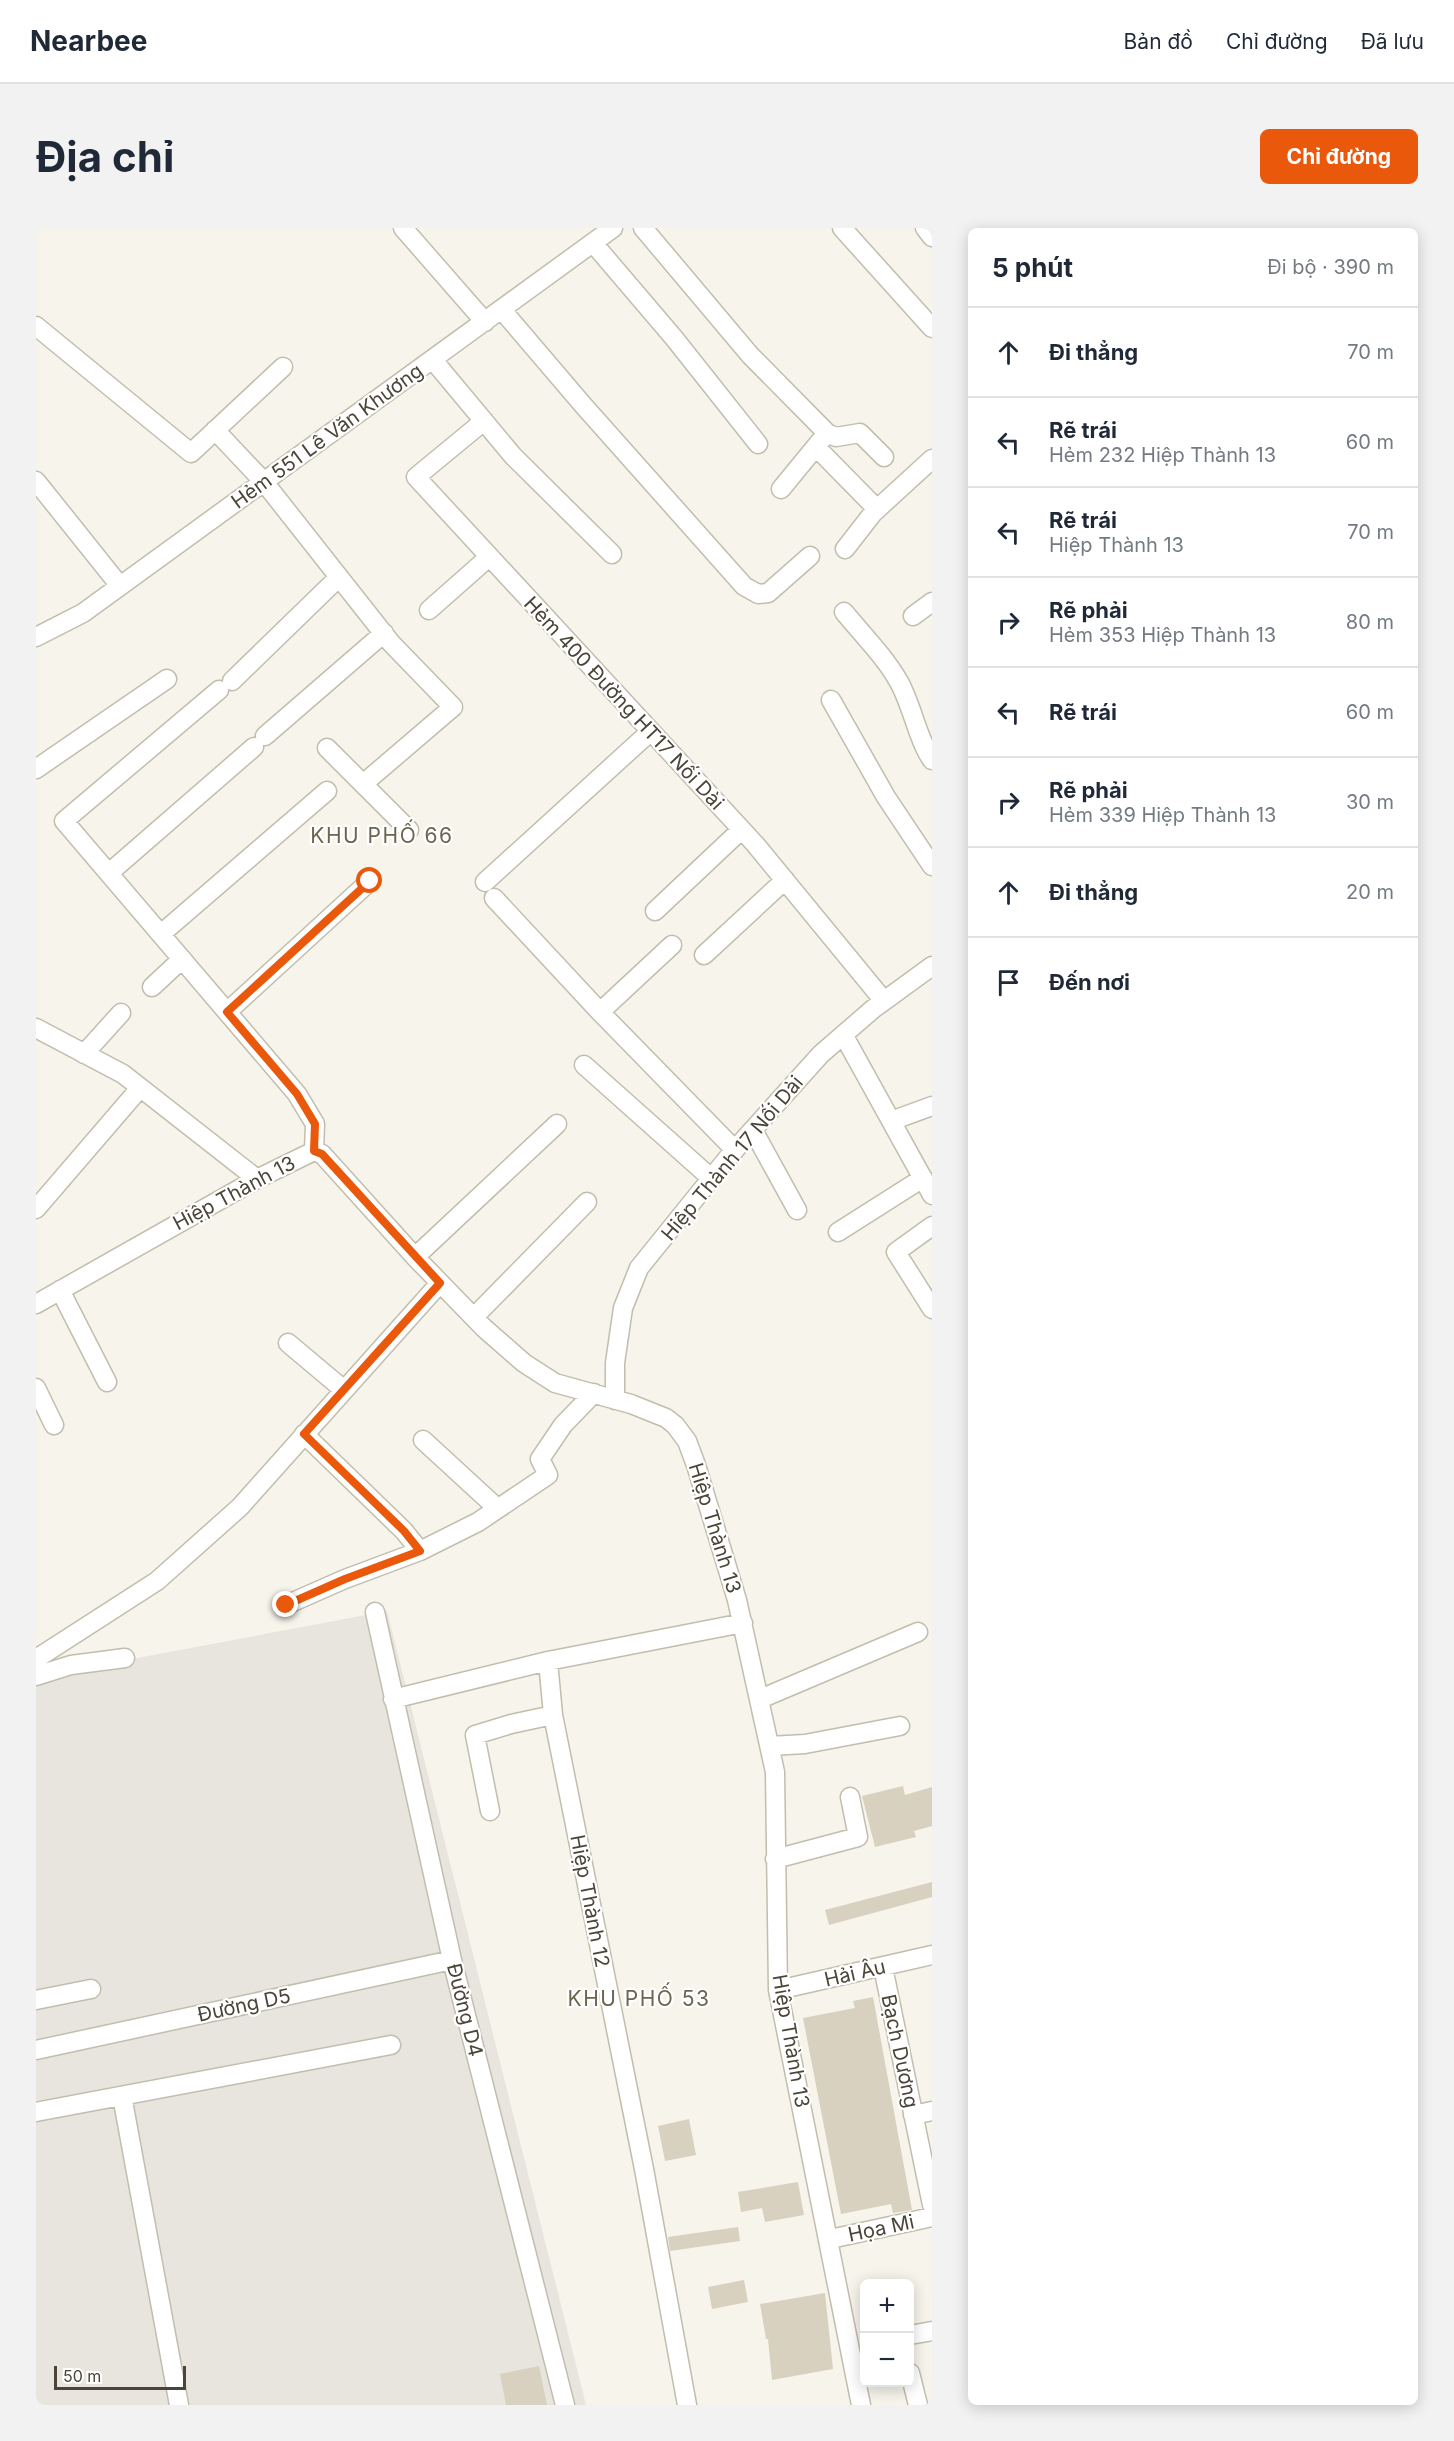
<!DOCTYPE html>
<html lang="vi">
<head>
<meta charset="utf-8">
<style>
  body { margin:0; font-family:Inter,sans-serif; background:#f2f2f3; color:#1f2937 }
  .controls { position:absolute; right:18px; bottom:18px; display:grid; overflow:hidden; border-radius:9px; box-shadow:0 3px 15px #0003 }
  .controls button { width:54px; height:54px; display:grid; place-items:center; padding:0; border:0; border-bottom:2px solid #e0e1e3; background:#fff; color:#1f2937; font:30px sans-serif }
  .scale { position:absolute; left:18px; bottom:15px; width:132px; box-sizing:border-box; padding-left:6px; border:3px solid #4a4538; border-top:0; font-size:16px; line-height:21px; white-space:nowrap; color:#4a4538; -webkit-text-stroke:4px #fff; paint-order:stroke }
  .stop { position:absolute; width:18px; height:18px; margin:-14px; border:4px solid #ea580c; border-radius:50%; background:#fff }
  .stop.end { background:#ea580c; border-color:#fff; box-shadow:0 2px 6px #0008 }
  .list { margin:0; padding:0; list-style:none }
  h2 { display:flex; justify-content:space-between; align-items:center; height:78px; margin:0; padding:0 24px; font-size:26px }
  h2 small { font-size:20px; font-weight:400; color:#747a83 }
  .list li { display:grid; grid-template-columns:39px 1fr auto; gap:18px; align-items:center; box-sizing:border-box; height:90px; padding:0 24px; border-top:2px solid #e0e1e3 }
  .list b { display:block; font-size:22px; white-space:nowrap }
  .list p { margin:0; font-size:20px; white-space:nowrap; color:#747a83 }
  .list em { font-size:20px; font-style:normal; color:#747a83 }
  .icon { flex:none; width:33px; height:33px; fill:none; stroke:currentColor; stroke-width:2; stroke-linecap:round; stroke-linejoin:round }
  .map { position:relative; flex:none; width:896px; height:2177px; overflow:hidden; border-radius:9px }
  header { display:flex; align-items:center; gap:36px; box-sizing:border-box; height:84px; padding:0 30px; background:#fff; border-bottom:2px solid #e0e1e3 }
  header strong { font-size:28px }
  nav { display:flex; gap:33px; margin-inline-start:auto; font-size:21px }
  .intro { display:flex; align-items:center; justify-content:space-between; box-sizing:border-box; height:144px; padding:0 36px }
  h1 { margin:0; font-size:42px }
  .button { padding:15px 27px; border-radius:9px; background:#ea580c; color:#fff; font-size:21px; font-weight:700 }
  main { display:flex; gap:36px; padding:0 36px }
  aside { flex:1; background:#fff; border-radius:9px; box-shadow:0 3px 15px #0003 }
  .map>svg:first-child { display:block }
  .industrial { fill:#e8e5df }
  .building { fill:#d8d1c0 }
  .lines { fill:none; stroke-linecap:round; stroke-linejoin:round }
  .minor-casing { stroke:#c2bdad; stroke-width:21 }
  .minor { stroke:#fff; stroke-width:18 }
  .route { stroke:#ea580c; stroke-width:8 }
  .labels { text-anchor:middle; stroke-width:4.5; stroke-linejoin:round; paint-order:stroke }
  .street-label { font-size:20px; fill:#4a4538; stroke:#fff }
  .neighbourhood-label { font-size:21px; letter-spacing:1.5px; fill:#6d654f; stroke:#fff }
</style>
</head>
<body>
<header>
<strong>Nearbee</strong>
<nav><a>Bản đồ</a><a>Chỉ đường</a><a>Đã lưu</a></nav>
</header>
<div class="intro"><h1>Địa chỉ</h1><a class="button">Chỉ đường</a></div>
<main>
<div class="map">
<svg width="896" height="2177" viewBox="0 0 896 2177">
  <rect width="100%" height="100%" fill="#f6f4eb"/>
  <path class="industrial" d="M351,1383l199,794h-550v-728z"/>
  <path class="building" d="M867,1558l2,9 27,-8v39l-18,5 2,6 -41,10 -13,-51z
    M896,1654v15l-103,28 -4,-15z
    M837,1769l39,213 -19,3 -2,-9 -50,10 -38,-196 52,-10 -2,-7z
    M653,1891l7,36 -31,6 -7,-35z
    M762,1954l6,33 -39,7 -3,-14 -21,4 -3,-20z
    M702,1999l2,14 -70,10 -2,-14z
    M708,2052l4,22 -36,7 -4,-22z
    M789,2065l8,76 -61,11 -4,-41h-2l-6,-35z
    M503,2138l8,39h-41l-6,-31z"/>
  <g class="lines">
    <defs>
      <path id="minor" d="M367,0l82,94
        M607,0l107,127 77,78 -46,56
        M806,0l90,100
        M889,0l7,9
        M557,15l81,95 84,106
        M466,82l81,95 161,181 14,8 10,-1 42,-37
        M0,98l155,127 92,-86
        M397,132l80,96 99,98
        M448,193l-68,56 339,367 129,157
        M179,202l49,52 127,161 62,64 -90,77
        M791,205l9,4 24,-4 24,24
        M780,219l61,62
        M0,253l84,105
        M809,321l28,-36 59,-54
        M393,382l60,-53
        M808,384c19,23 41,45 55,70 13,23 19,58 33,78
        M877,388l19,-14
        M0,409l47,-24 530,-385
        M196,453l106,-103
        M183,462l-155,131 233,273 18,30 -1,27
        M795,472l55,97 46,69
        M229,508l119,-103
        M291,520l82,82
        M0,541l131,-90
        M73,645l145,-126
        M449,654l166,-151
        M458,670l106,114 135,138
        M619,683l86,-81
        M125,706l166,-143
        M668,727l81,-75
        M116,759l30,-28
        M191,784l143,-131
        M564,784l72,-67
        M0,800l87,46 134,105
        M808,808l88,159
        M48,826l37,-41
        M548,837l128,114
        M855,893l41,-15
        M717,902l44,80
        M0,981l104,-121
        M896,998l-36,26 36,57
        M802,1004l85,-54
        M379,1029l142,-133
        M24,1062l47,92
        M0,1076l221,-125 57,-28 8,3 93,103 69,71 40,35 31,20 76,21 35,14 9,7 12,16 9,24 41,135 38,172 3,218 83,415
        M438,1089l113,-115
        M252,1115l56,47
        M0,1160l18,37
        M579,1172v-37l8,-55 16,-40 92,-114 90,-100 52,-45 59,-43
        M268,1206l100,97 16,20
        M387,1212l74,68
        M250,1377l59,-26 75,-28 58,-29 70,-47 -8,-16 23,-34 31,-32
        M339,1384l77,348 113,445
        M0,1431l121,-78 83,-74 200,-224
        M0,1448l35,-11 54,-7
        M357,1471l155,-38
        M724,1471l158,-67
        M734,1518l35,-2 95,-18
        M454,1583l-15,-76 36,-11 42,-9
        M739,1631l83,-22 -8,-40
        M847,1739l49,238
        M742,1762l154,-35
        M0,1772l55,-11
        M0,1822l416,-90
        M86,1868l57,309
        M0,1884l355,-67
        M877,1887l19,-4
        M794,2011l102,-22
        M874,2107l22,-4
        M874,2145l8,32
        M651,2177l-43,-236 -91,-454 -5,-54 195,-38"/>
    </defs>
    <use href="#minor" class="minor-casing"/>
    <use href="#minor" class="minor"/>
  </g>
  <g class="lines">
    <path class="route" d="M250,1377l59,-26 75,-28 -16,-20 -100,-97 136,-151 -118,-129 -8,-3 1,-27 -18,-30 -70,-82 143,-131"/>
  </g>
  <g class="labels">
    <g class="street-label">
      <text transform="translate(291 208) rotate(-36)" y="7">Hẻm 551 Lê Văn Khương</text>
      <text transform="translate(588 475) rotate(47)" y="7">Hẻm 400 Đường HT17 Nối Dài</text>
      <text transform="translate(696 930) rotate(-50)" y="7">Hiệp Thành 17 Nối Dài</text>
      <text transform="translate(198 965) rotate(-28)" y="7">Hiệp Thành 13</text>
      <text transform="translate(679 1300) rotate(73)" y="7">Hiệp Thành 13</text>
      <text transform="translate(554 1673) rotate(79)" y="7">Hiệp Thành 12</text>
      <text transform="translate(819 1745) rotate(-13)" y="7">Hải Âu</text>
      <text transform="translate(208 1777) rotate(-12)" y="7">Đường D5</text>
      <text transform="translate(429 1782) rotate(76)" y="7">Đường D4</text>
      <text transform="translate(755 1813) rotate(80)" y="7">Hiệp Thành 13</text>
      <text transform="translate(864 1823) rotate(78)" y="7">Bạch Dương</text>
      <text transform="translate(845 2000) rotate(-12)" y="7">Họa Mi</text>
    </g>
    <g class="neighbourhood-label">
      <text x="346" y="615">KHU PHỐ 66</text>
      <text x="603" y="1778">KHU PHỐ 53</text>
    </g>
  </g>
</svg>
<div class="controls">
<button>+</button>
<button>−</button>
</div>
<div class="scale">50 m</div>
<div class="stop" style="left:334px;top:653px"></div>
<div class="stop end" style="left:250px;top:1377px"></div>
</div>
<aside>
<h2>5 phút<small>Đi bộ · 390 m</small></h2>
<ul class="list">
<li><svg class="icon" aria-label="ahead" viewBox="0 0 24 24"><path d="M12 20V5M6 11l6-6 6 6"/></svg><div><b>Đi thẳng</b></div><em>70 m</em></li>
<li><svg class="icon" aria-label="left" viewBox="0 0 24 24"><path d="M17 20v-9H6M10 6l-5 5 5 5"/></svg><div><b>Rẽ trái</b><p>Hẻm 232 Hiệp Thành 13</p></div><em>60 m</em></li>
<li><svg class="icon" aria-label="left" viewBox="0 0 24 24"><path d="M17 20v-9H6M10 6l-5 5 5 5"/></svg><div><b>Rẽ trái</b><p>Hiệp Thành 13</p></div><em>70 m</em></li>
<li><svg class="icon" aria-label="right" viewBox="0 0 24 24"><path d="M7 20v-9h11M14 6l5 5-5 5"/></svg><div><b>Rẽ phải</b><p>Hẻm 353 Hiệp Thành 13</p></div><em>80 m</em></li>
<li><svg class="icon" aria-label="left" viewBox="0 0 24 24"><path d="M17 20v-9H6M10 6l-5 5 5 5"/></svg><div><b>Rẽ trái</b></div><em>60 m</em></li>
<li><svg class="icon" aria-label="right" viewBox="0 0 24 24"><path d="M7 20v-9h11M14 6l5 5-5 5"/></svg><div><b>Rẽ phải</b><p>Hẻm 339 Hiệp Thành 13</p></div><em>30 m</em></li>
<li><svg class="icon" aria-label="ahead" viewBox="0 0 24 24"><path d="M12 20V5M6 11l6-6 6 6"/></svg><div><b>Đi thẳng</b></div><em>20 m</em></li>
<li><svg class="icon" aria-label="arrive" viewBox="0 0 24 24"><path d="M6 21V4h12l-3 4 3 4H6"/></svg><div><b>Đến nơi</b></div></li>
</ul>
</aside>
</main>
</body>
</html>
